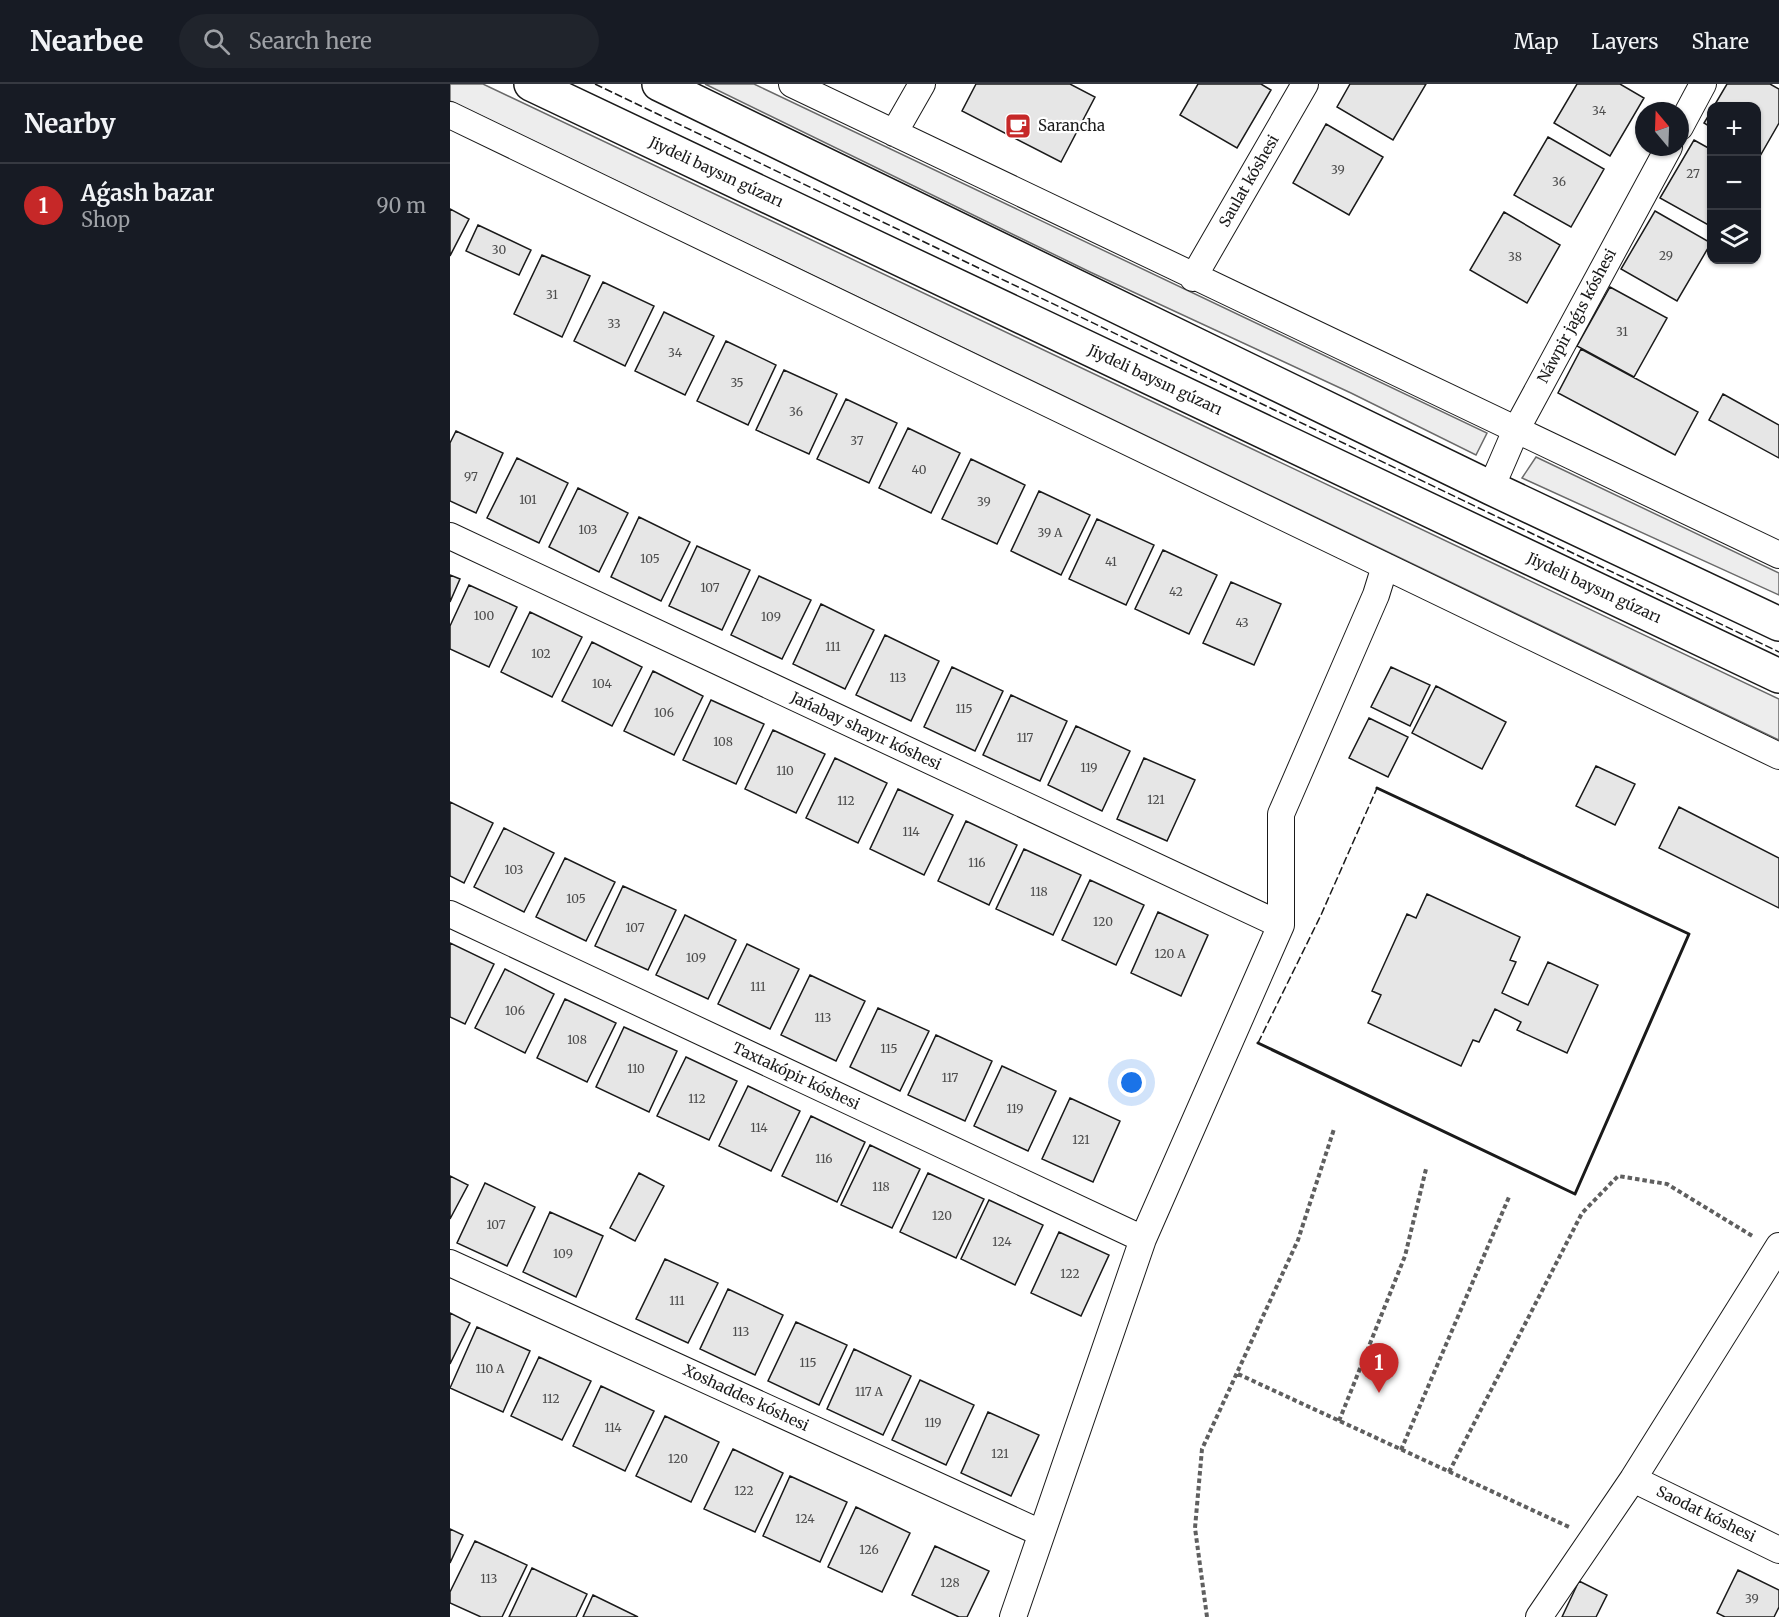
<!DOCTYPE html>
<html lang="en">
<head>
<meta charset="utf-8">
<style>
  body { margin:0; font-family:Merriweather,serif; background:#20242c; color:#f1f3f6 }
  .controls { position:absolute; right:18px; top:18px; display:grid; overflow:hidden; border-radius:12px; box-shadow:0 2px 4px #0004 }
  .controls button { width:54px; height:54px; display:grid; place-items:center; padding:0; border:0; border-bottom:2px solid #363941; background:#171b24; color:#f1f3f6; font:30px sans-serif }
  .compass { position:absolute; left:1185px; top:18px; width:54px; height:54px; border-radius:50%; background:#171b24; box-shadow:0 2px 4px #0004; rotate:341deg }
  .you { position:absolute; left:682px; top:999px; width:21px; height:21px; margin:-15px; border:4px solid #fff; border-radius:50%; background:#1a73e8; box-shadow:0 0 0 9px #1a73e833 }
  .badge { display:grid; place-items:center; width:39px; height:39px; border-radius:50%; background:#c62828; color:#fff; font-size:20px; font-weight:700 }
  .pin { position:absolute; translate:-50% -50px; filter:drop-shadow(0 2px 3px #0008) }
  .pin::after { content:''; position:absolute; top:32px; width:21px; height:18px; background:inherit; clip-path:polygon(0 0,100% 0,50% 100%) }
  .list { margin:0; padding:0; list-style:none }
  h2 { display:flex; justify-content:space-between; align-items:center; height:78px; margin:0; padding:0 24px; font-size:26px }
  h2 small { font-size:20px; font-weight:400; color:#9ea1a6 }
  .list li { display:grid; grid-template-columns:39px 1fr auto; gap:18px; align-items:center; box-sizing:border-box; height:84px; padding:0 24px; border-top:2px solid #363941 }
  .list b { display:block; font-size:22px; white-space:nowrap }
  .list p { margin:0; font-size:20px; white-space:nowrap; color:#9ea1a6 }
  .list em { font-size:20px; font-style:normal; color:#9ea1a6 }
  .icon { flex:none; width:33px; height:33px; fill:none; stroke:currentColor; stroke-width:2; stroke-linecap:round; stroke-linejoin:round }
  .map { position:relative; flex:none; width:1329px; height:1533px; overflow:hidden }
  header { display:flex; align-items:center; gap:36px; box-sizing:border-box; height:84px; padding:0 30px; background:#171b24; border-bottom:2px solid #363941 }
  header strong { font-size:28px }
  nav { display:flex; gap:33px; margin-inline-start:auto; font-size:21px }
  .search { width:420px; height:54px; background:#20242c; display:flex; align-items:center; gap:15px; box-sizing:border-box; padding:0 21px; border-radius:33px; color:#9ea1a6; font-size:22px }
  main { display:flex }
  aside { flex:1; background:#171b24 }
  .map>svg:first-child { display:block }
  .built { fill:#ededed; stroke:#6a6a6a; stroke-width:1.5 }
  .building { fill:#e6e6e6; stroke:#1a1a1a; stroke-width:1.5 }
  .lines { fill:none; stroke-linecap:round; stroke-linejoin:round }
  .minor-casing { stroke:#1a1a1a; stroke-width:28 }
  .primary-casing { stroke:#1a1a1a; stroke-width:36 }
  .path { stroke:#5f5f5f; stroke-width:4; stroke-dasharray:4.5 3; stroke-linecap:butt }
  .minor { stroke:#fff; stroke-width:26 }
  .primary { stroke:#fff; stroke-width:33 }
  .fence { stroke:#1a1a1a; stroke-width:1.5; stroke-dasharray:8 3; stroke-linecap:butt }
  .wall { stroke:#1a1a1a; stroke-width:3 }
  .labels { text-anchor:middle; stroke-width:4.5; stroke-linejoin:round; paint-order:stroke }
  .number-label { font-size:12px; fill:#4d4d4d }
  .poi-label { font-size:15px; fill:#1a1a1a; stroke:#fff; text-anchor:start }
  .street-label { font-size:15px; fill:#1a1a1a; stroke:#fff }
</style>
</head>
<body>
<header>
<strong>Nearbee</strong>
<div class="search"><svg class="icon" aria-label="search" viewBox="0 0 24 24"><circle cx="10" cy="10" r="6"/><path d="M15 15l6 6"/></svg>Search here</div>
<nav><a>Map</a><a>Layers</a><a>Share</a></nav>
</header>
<main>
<aside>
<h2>Nearby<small></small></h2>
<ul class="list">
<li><span class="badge">1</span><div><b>Aǵash bazar</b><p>Shop</p></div><em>90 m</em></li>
</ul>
</aside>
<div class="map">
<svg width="1329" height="1533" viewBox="0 0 1329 1533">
  <rect width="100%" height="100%" fill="#fff"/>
  <path class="built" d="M0,0h33l1296,615v41l-1329,-639z
    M255,0h49l733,349 -11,22 -125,-62 -261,-121z
    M1086,373l243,116v22l-257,-117z"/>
  <path class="building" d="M526,0h94l25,13 -34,65 -99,-51z
    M748,0h63l10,6 -34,58 -57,-33z
    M900,0h76l-33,56 -56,-33z
    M1127,0h43l24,14 -34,58 -56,-33z
    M1277,0h43l9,5v34l-19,33 -4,-2v-48h-42z
    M1262,26v18l-8,-5z
    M876,40l57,33 -34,58 -56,-32z
    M1098,53l56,32 -33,58 -57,-32z
    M1244,56l18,10v77l-52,-29z
    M0,125l19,10 -19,37z
    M1205,127l56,32 -34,58 -56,-32z
    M1054,128l56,33 -33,58 -57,-33z
    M28,141l53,25 -12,25 -53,-24z
    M92,171l48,21 -28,61 -48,-23z
    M153,198l51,24 -29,60 -51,-25z
    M1160,203l57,31 -33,59 -57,-31z
    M214,228l50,24 -29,59 -50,-24z
    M276,257l50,24 -28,60 -51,-24z
    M1131,265l117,63 -23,43 -117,-62z
    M334,286l53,24 -28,60 -53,-24z
    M1273,310l56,31v33l-70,-38z
    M396,315l51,24 -28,60 -52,-24z
    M458,344l52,25 -29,60 -52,-25z
    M6,347l47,22 -27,60 -26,-12v-58z
    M67,374l51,25 -29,60 -52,-25z
    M521,375l54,26 -28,59 -55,-25z
    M128,404l50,25 -29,59 -50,-25z
    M589,407l51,24 -29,60 -50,-24z
    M189,433l51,25 -29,59 -50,-24z
    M647,435l57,26 -28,60 -57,-26z
    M247,462l53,24 -28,60 -53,-24z
    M713,466l54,25 -28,59 -54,-25z
    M0,491l10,4 -10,23z
    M309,492l52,24 -29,59 -51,-24z
    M781,498l50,22 -27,61 -51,-22z
    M19,501l48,22 -28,60 -39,-18v-23z
    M371,520l53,26 -29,59 -52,-25z
    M80,528l52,25 -30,60 -51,-25z
    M435,551l54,26 -28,60 -55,-26z
    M142,558l50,25 -30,59 -50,-25z
    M502,583l51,24 -28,60 -51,-24z
    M941,583l39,18 -20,41 -39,-19z
    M203,587l50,25 -29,59 -50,-24z
    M986,602l70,36 -24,47 -70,-36z
    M561,611l56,26 -27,60 -57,-26z
    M261,616l53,24 -28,60 -53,-24z
    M919,634l39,19 -20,40 -39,-19z
    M626,642l54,25 -28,60 -54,-26z
    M323,646l52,24 -29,59 -51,-24z
    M385,674l52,25 -29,60 -52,-25z
    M694,674l51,22 -28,61 -50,-22z
    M1146,682l39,18 -20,41 -39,-19z
    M448,705l55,26 -29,60 -54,-26z
    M0,718l43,21 -29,60 -14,-7z
    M1229,723l100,51v50l-120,-60z
    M516,737l51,24 -28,60 -51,-24z
    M54,744l50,25 -30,59 -50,-25z
    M574,765l57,26 -28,60 -57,-26z
    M115,774l50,24 -29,59 -50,-24z
    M640,796l54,25 -28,60 -54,-25z
    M173,802l53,24 -28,60 -53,-24z
    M977,810l93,43 -10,23 6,2 -14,31 26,12 20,-43 50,23 -31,68 -50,-23 4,-8 -26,-13 -16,33 -6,-2 -12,26 -93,-43 13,-28 -9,-4 35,-77 9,4z
    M708,828l50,23 -27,61 -50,-23z
    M235,831l51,25 -28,59 -52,-24z
    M0,859l44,21 -29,60 -15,-7z
    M297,860l52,25 -29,60 -52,-25z
    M55,885l49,25 -29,59 -50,-25z
    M360,891l55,26 -29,60 -55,-26z
    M115,915l51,24 -29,59 -50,-24z
    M428,924l51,23 -29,60 -50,-24z
    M174,943l53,24 -28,61 -53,-25z
    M486,951l56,26 -27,60 -57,-26z
    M236,973l51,24 -28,59 -52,-24z
    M552,982l54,25 -28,60 -54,-25z
    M298,1002l52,25 -29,60 -52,-25z
    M620,1014l50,23 -27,61 -51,-23z
    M361,1032l54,26 -28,60 -55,-26z
    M420,1061l50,24 -28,59 -51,-23z
    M189,1089l25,13 -29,55 -25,-13z
    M478,1089l56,26 -28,59 -56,-26z
    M0,1092l18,9 -18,34z
    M35,1099l50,24 -28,59 -50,-23z
    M539,1116l54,25 -28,60 -54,-26z
    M100,1128l53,24 -27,61 -53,-25z
    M609,1148l50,23 -28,61 -50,-23z
    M215,1175l53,24 -30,60 -52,-24z
    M278,1205l55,26 -28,60 -55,-26z
    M0,1229l20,10 -20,41z
    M346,1238l51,23 -28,60 -51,-24z
    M27,1243l53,24 -27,61 -53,-24z
    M404,1265l57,27 -28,59 -56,-26z
    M89,1273l52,24 -29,59 -51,-24z
    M470,1296l54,25 -28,60 -54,-25z
    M151,1302l53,25 -29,60 -52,-25z
    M538,1328l51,23 -28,61 -50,-23z
    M215,1332l54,26 -28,60 -55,-26z
    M283,1365l50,24 -28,59 -51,-23z
    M340,1392l57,26 -27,60 -57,-26z
    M406,1423l54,26 -28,59 -54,-25z
    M0,1445l13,6 -13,28z
    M25,1457l52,24 -25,52h-21l-31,-14v-11z
    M485,1462l54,25 -22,46h-8l-47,-22z
    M82,1484l55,26 -11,23h-67z
    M1288,1486l41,20v17l-5,10h-49l-8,-4z
    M1129,1497l28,14 -11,22h-34z
    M143,1511l45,22h-55z"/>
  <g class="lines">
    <defs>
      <path id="minor" d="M342,0l987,471
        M0,31l1329,641
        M1230,43l23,-43
        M444,49l28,-49
        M743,194l112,-194
        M1041,404l25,-58 153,-283
        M0,452l831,389
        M0,830l693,325
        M0,1179l591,270
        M1183,1395l146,71
        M563,1533l130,-378 138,-314v-111l95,-219 9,-29
        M1089,1533l94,-138 146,-233"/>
      <path id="primary" d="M81,0l1248,592
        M209,0l832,404 288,136"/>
    </defs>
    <use href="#minor" class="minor-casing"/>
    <use href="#primary" class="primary-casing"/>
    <path class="path" d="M788,1290l331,153
      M889,1337l66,-165 21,-87
      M951,1366l108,-253
      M999,1388l133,-259 36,-37 49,8 87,53
      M757,1533l-12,-89 7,-79 96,-209 36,-111"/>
    <use href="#minor" class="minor"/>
    <use href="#primary" class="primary"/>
    <path class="fence" d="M145,0l1184,568
      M808,959l63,-128 56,-127"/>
    <path class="wall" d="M808,959l317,151 114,-260 -312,-146"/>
  </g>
  <defs>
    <symbol id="cafe-square" viewBox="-11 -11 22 22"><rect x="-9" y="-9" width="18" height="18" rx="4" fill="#c62828" stroke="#fff"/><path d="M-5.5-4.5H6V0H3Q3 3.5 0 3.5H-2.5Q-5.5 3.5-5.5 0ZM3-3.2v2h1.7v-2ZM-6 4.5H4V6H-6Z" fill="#fff"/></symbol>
  </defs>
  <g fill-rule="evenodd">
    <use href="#cafe-square" x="553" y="27" width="30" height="30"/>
  </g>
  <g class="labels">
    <g class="number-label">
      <text x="1149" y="31">34</text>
      <text x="888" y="90">39</text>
      <text x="1243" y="94">27</text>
      <text x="1109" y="102">36</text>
      <text x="49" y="170">30</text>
      <text x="1216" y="176">29</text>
      <text x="1065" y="177">38</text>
      <text x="102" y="215">31</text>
      <text x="164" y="244">33</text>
      <text x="1172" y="252">31</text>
      <text x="225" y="273">34</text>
      <text x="287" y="303">35</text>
      <text x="346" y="332">36</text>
      <text x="407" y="361">37</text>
      <text x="469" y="390">40</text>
      <text x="21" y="397">97</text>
      <text x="78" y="420">101</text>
      <text x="534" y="422">39</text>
      <text x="138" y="450">103</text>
      <text x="600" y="453">39 А</text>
      <text x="200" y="479">105</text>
      <text x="661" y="482">41</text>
      <text x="260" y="508">107</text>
      <text x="726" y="512">42</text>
      <text x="34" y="536">100</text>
      <text x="321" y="537">109</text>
      <text x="792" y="543">43</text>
      <text x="383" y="567">111</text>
      <text x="91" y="574">102</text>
      <text x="448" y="598">113</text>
      <text x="152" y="604">104</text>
      <text x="514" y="629">115</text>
      <text x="214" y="633">106</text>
      <text x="575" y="658">117</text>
      <text x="273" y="662">108</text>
      <text x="639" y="688">119</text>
      <text x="335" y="691">110</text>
      <text x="706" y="720">121</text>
      <text x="396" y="721">112</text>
      <text x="461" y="752">114</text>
      <text x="527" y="783">116</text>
      <text x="64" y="790">103</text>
      <text x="589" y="812">118</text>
      <text x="126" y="819">105</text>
      <text x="653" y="842">120</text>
      <text x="185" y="848">107</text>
      <text x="720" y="874">120 А</text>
      <text x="246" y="878">109</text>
      <text x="308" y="907">111</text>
      <text x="65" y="931">106</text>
      <text x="373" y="938">113</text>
      <text x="127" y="960">108</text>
      <text x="439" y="969">115</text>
      <text x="186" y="989">110</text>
      <text x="500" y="998">117</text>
      <text x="247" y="1019">112</text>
      <text x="565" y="1029">119</text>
      <text x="309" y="1048">114</text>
      <text x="631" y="1060">121</text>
      <text x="374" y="1079">116</text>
      <text x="431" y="1107">118</text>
      <text x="492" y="1136">120</text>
      <text x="46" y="1145">107</text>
      <text x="552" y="1162">124</text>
      <text x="113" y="1174">109</text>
      <text x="620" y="1194">122</text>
      <text x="227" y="1221">111</text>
      <text x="291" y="1252">113</text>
      <text x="358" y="1283">115</text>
      <text x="40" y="1289">110 А</text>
      <text x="419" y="1312">117 А</text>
      <text x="101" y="1319">112</text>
      <text x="483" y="1343">119</text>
      <text x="163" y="1348">114</text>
      <text x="550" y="1374">121</text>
      <text x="228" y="1379">120</text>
      <text x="294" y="1411">122</text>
      <text x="355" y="1439">124</text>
      <text x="419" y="1470">126</text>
      <text x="39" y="1499">113</text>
      <text x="500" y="1503">128</text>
      <text x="1302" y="1519">39</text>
    </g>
    <g class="poi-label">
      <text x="588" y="47">Sarancha</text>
    </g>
    <g class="street-label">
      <text transform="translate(266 88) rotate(25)" y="5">Jiydeli baysın gúzarı</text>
      <text transform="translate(799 97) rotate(-60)" y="5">Saulat kóshesi</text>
      <text transform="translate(1127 232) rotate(-62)" y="5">Náwpir jaǵıs kóshesi</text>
      <text transform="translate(705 296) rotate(25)" y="5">Jiydeli baysın gúzarı</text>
      <text transform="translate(1144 504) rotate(25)" y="5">Jiydeli baysın gúzarı</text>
      <text transform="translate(416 647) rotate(25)" y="5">Jańabay shayır kóshesi</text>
      <text transform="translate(346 992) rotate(25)" y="5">Taxtakópir kóshesi</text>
      <text transform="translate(296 1314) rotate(25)" y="5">Xoshaddes kóshesi</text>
      <text transform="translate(1256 1430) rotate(26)" y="5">Saodat kóshesi</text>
    </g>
  </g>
</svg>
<div class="controls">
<button>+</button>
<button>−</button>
<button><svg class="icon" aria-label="layers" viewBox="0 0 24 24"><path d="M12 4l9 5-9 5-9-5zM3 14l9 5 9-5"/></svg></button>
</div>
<svg class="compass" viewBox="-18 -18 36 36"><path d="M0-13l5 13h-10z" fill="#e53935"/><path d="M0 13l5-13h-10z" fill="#9ea1a6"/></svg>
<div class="you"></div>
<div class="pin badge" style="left:929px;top:1309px">1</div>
</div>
</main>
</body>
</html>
